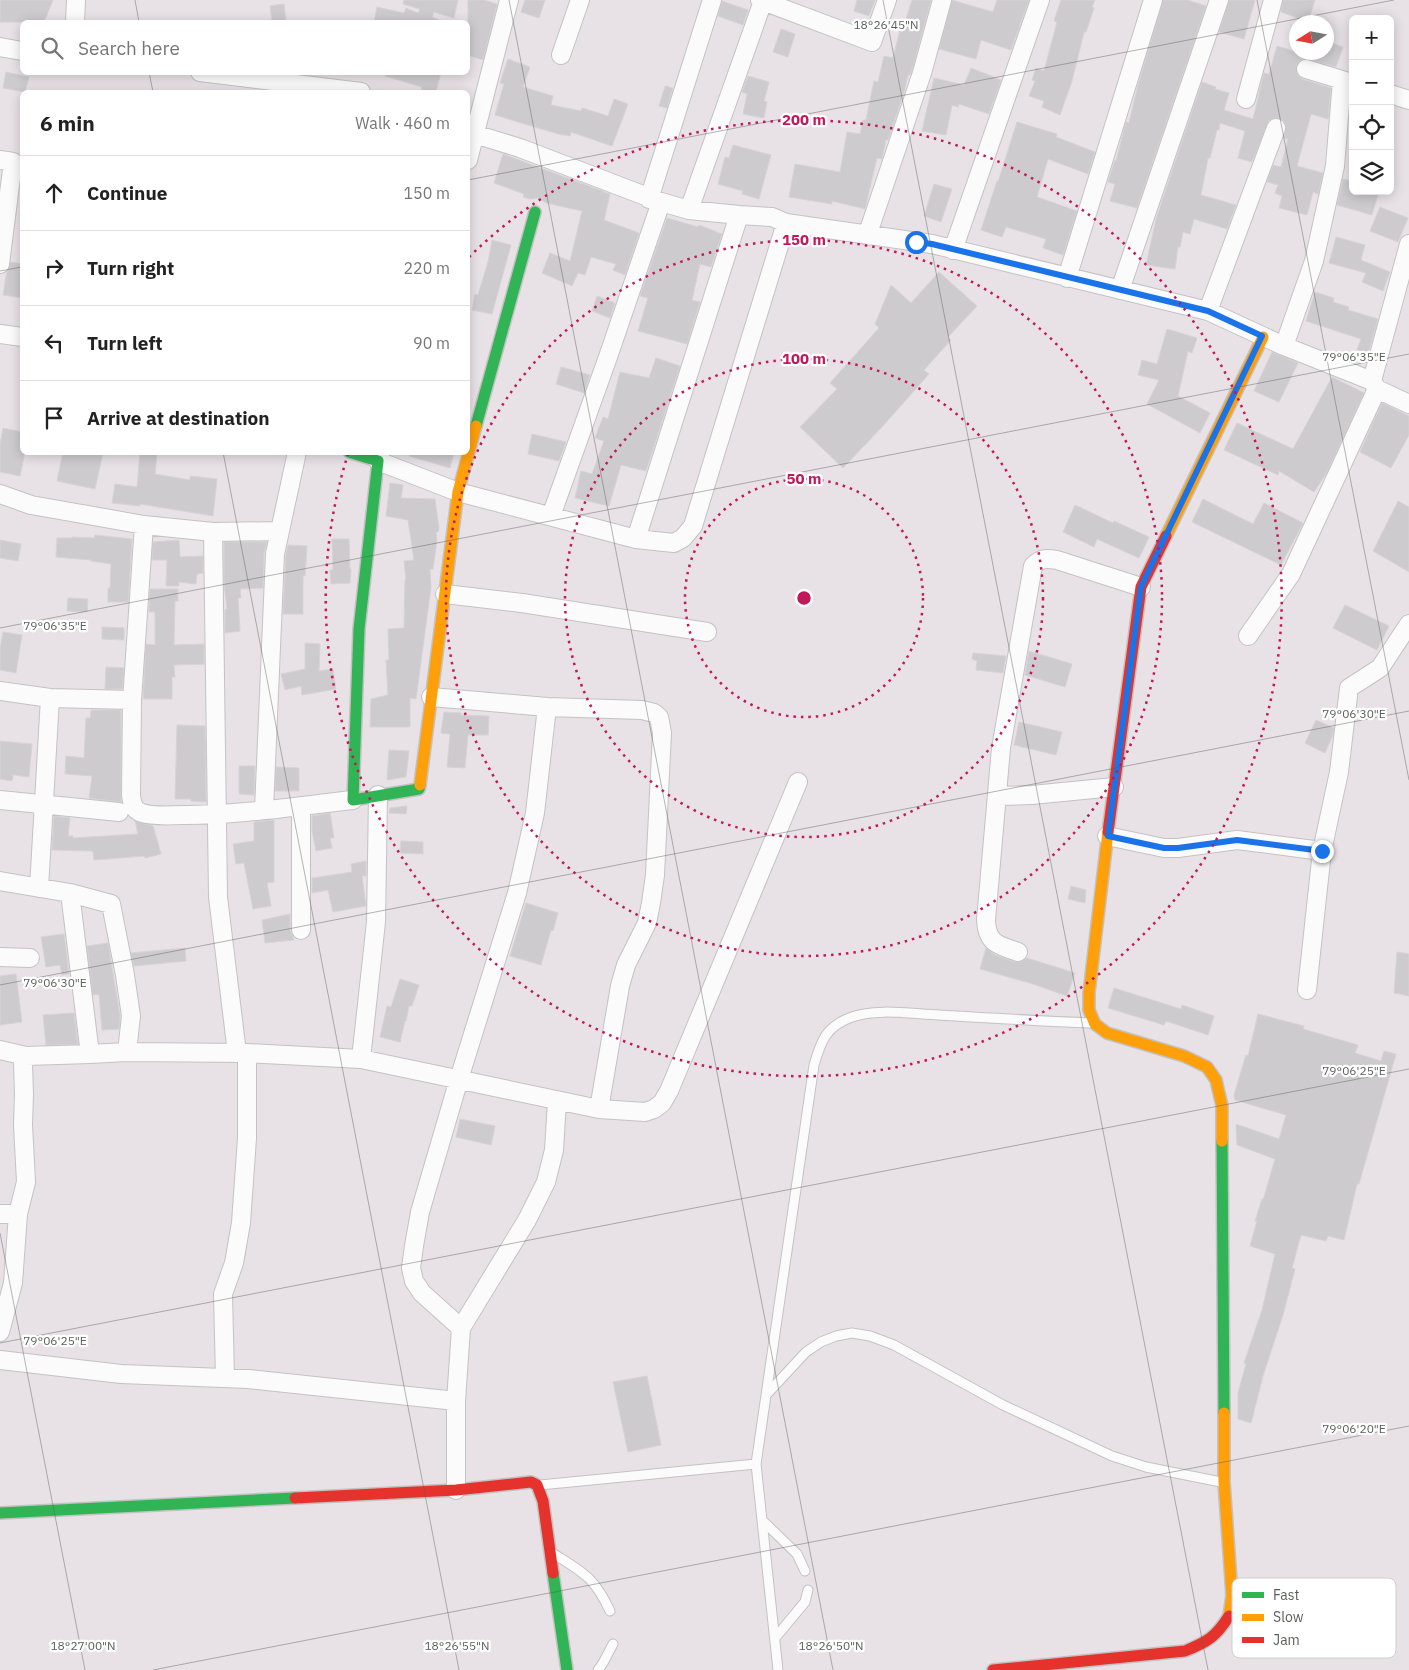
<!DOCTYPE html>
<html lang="en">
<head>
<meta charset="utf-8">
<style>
  body { margin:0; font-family:"IBM Plex Sans",sans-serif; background:#f2f2f2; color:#222 }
  .controls { position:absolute; right:15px; top:15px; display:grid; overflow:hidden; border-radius:8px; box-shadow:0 2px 12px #0003 }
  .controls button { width:45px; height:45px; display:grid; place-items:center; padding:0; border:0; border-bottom:1px solid #e0e0e0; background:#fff; color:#222; font:25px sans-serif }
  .compass { position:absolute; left:1289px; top:15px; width:45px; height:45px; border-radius:50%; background:#fff; box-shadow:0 2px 12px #0003; rotate:259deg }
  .stop { position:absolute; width:15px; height:15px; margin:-11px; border:4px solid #1a73e8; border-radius:50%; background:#fff }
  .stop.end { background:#1a73e8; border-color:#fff; box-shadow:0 1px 5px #0008 }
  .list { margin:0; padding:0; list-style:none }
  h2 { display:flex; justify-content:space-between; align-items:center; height:65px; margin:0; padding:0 20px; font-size:21px }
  h2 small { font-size:16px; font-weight:400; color:#767676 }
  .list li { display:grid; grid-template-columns:32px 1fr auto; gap:15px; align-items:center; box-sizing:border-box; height:75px; padding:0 20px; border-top:1px solid #e0e0e0 }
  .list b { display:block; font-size:19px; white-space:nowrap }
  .list em { font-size:16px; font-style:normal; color:#767676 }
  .icon { flex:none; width:28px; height:28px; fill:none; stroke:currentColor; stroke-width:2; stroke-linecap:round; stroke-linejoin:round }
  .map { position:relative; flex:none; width:1409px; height:1670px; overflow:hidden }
  .search { position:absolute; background:#fff; box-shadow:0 2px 12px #0003; left:20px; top:20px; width:450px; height:55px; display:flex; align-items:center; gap:12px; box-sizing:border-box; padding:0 18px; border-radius:8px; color:#767676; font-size:19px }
  .panel { position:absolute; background:#fff; box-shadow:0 2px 12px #0003; left:20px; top:90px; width:450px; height:365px; border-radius:8px }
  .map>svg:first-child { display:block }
  .building { fill:#cecbce; stroke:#d6d2d6 }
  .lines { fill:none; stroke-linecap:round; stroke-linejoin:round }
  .lane-casing { stroke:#c4c2c3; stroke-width:11 }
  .street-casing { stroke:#c4c2c3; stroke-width:20 }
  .fast-casing { stroke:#c3c2c2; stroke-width:14 }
  .slow-casing { stroke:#c3c2c2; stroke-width:14 }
  .jam-casing { stroke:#c3c2c2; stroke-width:14 }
  .lane { stroke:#fcfbfb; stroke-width:9 }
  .street { stroke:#fcfbfb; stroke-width:18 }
  .fast { stroke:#30b455; stroke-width:11 }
  .slow { stroke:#ff9f0a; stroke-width:11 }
  .jam { stroke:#e5322d; stroke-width:11 }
  .route { stroke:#1a73e8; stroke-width:6 }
  .ticks { fill:none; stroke:#5a5f59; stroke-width:1; stroke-opacity:0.45 }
  .ring { fill:none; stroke:#c2185b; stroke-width:2.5; stroke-dasharray:2.5 5 }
  .key { fill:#fff; stroke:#cecfcd; stroke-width:1 }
  .key-label { font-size:14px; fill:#5a5f59 }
  .ticks-label { font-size:12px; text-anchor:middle; fill:#5a5f59; stroke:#fff; stroke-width:4.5; stroke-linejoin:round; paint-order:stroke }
  .centre { fill:#c2185b; stroke:#fff; stroke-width:2.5 }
  .ring-label { font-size:15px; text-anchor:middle; font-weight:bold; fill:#c2185b; stroke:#fff; stroke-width:4.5; stroke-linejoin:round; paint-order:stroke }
</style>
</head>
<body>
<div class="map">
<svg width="1409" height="1670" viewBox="0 0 1409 1670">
  <rect width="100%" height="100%" fill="#e8e2e7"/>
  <path class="building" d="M0,0h53l-9,22h-44z
    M404,0h54l-4,18 -20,-6 -2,5 9,4v1h-67l3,-15 27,6 2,-5 12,5 2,-4 -17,-5z
    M468,0h16l13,4 -14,56 -15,-5z
    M525,0h20l-6,18 -18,-6z
    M857,0h18l-6,16 -15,-5z
    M912,0h19l-19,70 -2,5h-2l-4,17 -16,48h-2l-4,19 -5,-1 -12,51 -33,-8v3l-43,-7 6,-33 45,8 7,-40 13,2 3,-14h3l8,-39 4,1 6,-26 9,2 9,-36h3z
    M952,0l41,12 4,-12h32l-18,50 -30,-10 -5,19 -37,-10z
    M1061,0h34l-3,7 2,1 -8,24h-2l-12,49 -12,34 -18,-8 2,-6 -15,-5 6,-15 -3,-1 4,-12 8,3 13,-49 -3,-1z
    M1163,0h25l18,6 -69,202 -27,-7 5,-17 -7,-2 7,-22 1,1 10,-39 3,1 9,-38z
    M1229,0h26l-11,39 -25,-7z
    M1283,0h32l-7,22 -27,-10z
    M722,1l26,9 -5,15 -25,-9z
    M284,4l2,17 -14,1 -2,-16z
    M781,29l14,5 -7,23 -15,-5z
    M1326,41l17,6 -7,20 -32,-8 -5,2 -3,5 2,10 4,3 29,9 -3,31 -17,-5 -14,52 26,7 -5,21 -5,-2 -6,23 -28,-7 3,-12 -7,-3 3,-8 -11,-3 6,-17 8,2 7,-28 -4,-1 2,-11 -2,-6 -9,-3 -6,2 -17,42 -14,-4 7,-27 -25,-8 -1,7h-2l-7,28h-2l-7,37 35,10 -9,24 -33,-10 -4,15 -7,-2 -3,15h-2l-3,22 -29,-4 10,-46 46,-137 14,5 -1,2 14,4 -5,17 29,9 11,-46 5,1 8,-28 33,10 2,-4h14z
    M508,59l22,8 -7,20 30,9 -2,9 30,6 1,-3 26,8 6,-17 14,5 -16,42 -41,-14 -1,4 -12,-2 -63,-19 9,-31 -4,-1z
    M971,68l30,12 -12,34 -30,-10 -1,3 -6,-2 -6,30 -24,-4 12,-53 30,7z
    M6,72l23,5 -4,15 -22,-4z
    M385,72h56l-5,20 -15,-2 1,-3 -37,-11z
    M748,76l21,6 -5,19 3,1 -3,16 -21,-4 4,-20 -5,-2z
    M665,86l8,2 -6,20 -8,-2z
    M1351,106l2,1v18l-4,-1z
    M1017,122l40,12 -1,3 39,15 -7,22 -40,-15 -11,38 40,14 -14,44 -20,-7 3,-9 -40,-12 -4,10 -21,-7 16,-49 1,1z
    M733,145l38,10 -12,44 -17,-5 1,-3 -25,-7 7,-27 4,1z
    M503,154l107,40 -6,26 35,13 -14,42 -12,-5 3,-6 -25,-7 -6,18 -7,-2 -6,13 -30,-13 8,-20 20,8 12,-50 -36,-8 -8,-5 -8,1 -7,-2 1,-3 -30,-11z
    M1343,179l10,3v9h26l-7,24 -35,-10z
    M934,184l18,5 -11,33 -17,-6z
    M1380,207l28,11 -10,24 -28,-11z
    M667,218l31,9 1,-2 23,9 -11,33 -11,-3 -8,36 8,2 -13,42 -49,-13 10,-33 -8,-2z
    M1336,237l29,8 -4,15 29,12 -7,19 -21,-9 4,-9 -37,-10z
    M492,240l19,5 -19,69 -20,-4 3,-16 3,1 10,-33z
    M11,262l11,2v34l-19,-3 4,-24z
    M939,272l38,34 -29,31 3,3 -27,30 5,4 -48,54 -38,40 -43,-41 37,-38 -7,-6 49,-55 -4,-4 16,-39 20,18z
    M1315,292l19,6 -1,4 16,5 -1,3 30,9 -10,35 -11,-4 4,-11 -55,-18z
    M597,296l18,7 -5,15 -18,-7z
    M1167,329l30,9 -5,15 -4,-2 -10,45 32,17 -10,20 -53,-29 12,-24 -21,-5 4,-15 15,4z
    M1272,352l26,11 -19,39 -25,-11z
    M656,358l24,8 -34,105 -25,-6 -12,41 -34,-8 6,-27 11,3 12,-33 -9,-3 8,-21 5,2 12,-47 29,6z
    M561,367l29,8 -6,18 -28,-9z
    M1332,377l32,16 -37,79 -13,20 -35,-21 -1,4 -54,-25 13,-27 56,26z
    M1382,403l27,13v19l-18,33 -31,-16z
    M3,428l19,4v20h3l-5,24 -20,-4v-28z
    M532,434l34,8 -7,19 -31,-7z
    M63,452h40l-8,37 -38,-8z
    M140,452l17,1 -2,21 35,6v-4l27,3 -4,37 -73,-12v2l-28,-3 3,-19 22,3z
    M410,452h44l-4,16 -41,-12z
    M390,483l13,2 -2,13 34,1 4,29 -1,4h-2l1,8 -4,29h-3l1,18 -15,112 -6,-1v29h-40l1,-28 17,-4 -2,-35h3l-1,-31 16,-1 1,-48h1l-2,-19 10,-1 -6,-40 -22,-4z
    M1203,499l50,25 11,-21 39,20 -22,42 -89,-43z
    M1398,501l11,6v65l-36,-21z
    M1075,505l38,18 1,-2 35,16 -10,21 -42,-19 -3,8 -31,-15z
    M95,535l37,4 -4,63h-20v-14h2l1,-24 -20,-3v-1l-35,-3 1,-19h15v-1l22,1z
    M332,539h17l1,30h1l-1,14 -19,1 -1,-14h3z
    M0,540l21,4 -3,17 -18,-3z
    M179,540l1,17 23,-1v17l-6,1 -1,10 -17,-2v4h-13l1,-26h-15l1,-18z
    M224,542h43l-3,11 -1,35 -23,1 1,9h-3l2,33 -15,2v-24h2l-3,-25z
    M288,545l19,1 -2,30h-2v38h-20l3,-59z
    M150,589h28v12h-3l-1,44 30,-1v20l-30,1 1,12h-3v22h-29l3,-55 9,1v-33h-6z
    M68,598l20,1 -1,13 -20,-1z
    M1345,605l44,21 -12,24 -44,-22z
    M102,627l22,1v12l-22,-1z
    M3,632l19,3 -6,38 -16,-3v-21z
    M305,643l15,1 -1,27 14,-2 3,20 -34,6 -1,-9 -16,4 -4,-16 24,-5z
    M1029,651l43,13 -7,23 -40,-12z
    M973,653l33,3 -3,17 -27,-3 1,-9 -5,-2z
    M106,667l18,1 -2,21h-17z
    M91,710h30v92l-32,-4 3,-22 -27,-2 1,-18 18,2 2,-40h4z
    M444,712l17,1v2l28,1 -1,19h-20l-3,33 -18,-1 3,-33 -9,-1z
    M1316,720l18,8 -2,9 -7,16 -20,-10z
    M1019,722l43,10 -6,23 -42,-10z
    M177,725l28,1 1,76 -15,-1v-2h-16z
    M0,741l32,3 -3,33 -16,-2 -1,6 -12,-2z
    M389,750l20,1 -3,26 -19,3z
    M239,766h16l-1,29 -15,-1z
    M276,767l23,1v23h-24z
    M407,806l-1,8 -17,-1 1,-5z
    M330,813l4,25h-4l2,10 -16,3 -4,-21v-14z
    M54,816l16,2 -2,18h5v2l65,-4 -3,-13 18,5 8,28 -16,4v-2l-51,4 -1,-9 -41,-1z
    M274,820v62l-7,1 4,23 -18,3 -9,-46 -8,1 -3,-20 21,-3v-19z
    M401,841l22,1v12l-23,-1z
    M366,861v15h-4l4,30 -33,6 -5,-22 -16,3v-15l40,-6 -1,-8z
    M1071,886l15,4 -1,13 -17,-4z
    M526,903l32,10 -5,18 -2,-1 -10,35 -31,-9z
    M290,914v16l4,10 -29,3 -3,-23z
    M64,934l5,40 -7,1 -2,-10 -14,2 -5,-30z
    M108,943l12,73 -1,13 -17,1 -3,-36 -6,1 -6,-49z
    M185,948l1,13 -52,5 -3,-13z
    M986,948l9,7 20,7h6l6,-4 48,15 -8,23 -34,-12 -53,-15z
    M1397,952l12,2v42l-15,-3z
    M16,974l6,48 -22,3v-49z
    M400,979l19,6 -7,21h-3l-3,15h-1l-5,21 -20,-5 7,-31 4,1z
    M1114,988l67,21 1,-4 32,11 -6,19 -42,-14 -2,4 -56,-17z
    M74,1013l4,31 -32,1 -3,-30z
    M1258,1014l46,12 -1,3 55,16 -3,8 26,8 3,-10 12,3 -37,130h-2l-13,56 -16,-4 -2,5 -25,-6 -9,33 3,1 -12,46 -20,61 -12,47 -13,-4v-26l8,-29 -2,-1 18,-53 13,-56 -25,-8 7,-25h-2l7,-22 1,1 12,-41 -38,-14 -1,-21 43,15 7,-24 -51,-15 -1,-5 12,-40 2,1z
    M460,1119l35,7 -4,19 -35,-8z
    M647,1376l14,69 -33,7 -15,-70z"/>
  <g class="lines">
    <defs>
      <path id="lane" d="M767,1394l39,-42 15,-10 15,-6 16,-3 18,3 24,9 109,60 109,51 34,11 75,15
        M540,1485l216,-21
        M763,1521l34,33 8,17
        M554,1554c30,19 40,23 56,57
        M775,1638l30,-36 3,-12
        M598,1670l5,-7 10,-19
        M778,1670l-22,-206 58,-399c7,-24 12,-39 38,-48 24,-9 61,-3 87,-2 51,3 101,6 152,8"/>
      <path id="street" d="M760,0l112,42 15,-42
        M75,22l1,-22
        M0,47l22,4
        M561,55l19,-55
        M1306,69l46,14
        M200,72l161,20
        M1390,94l19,6
        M1246,99l27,-99
        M468,132l52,16 141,54 28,8 50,5 33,2 14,6 146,21 276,67 76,35 88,35 5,8 32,15
        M0,160l13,2 -13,102
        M468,160l41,-160
        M649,199l63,-199
        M689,210l74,-209
        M867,236l55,-163 20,-73
        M953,250l87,-250
        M1067,278l86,-278
        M1120,290l99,-290
        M1208,311l68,-183
        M0,334l22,3
        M1284,346l30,-85 21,-95 7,-86
        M1372,381l37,-137
        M381,452l-3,9 80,31 178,47 38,4 9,-5 10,-12 93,-303
        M0,494l31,11 113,20 69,7 67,-1
        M551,516l57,-159 53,-155
        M144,525l-12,175 -1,95c1,8 2,15 11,18 13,4 29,2 42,2 57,0 113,-9 169,-15
        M213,532l5,365 19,156
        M636,539l103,-324
        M445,594l77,9 185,29
        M1248,636l43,-62 86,-185
        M0,691l50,7 82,2
        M431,697l116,10 95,3 12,3 5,4 3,16 -7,142 -4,28 -4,20 -21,42 -6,21 -21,123
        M997,796l35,-1 82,-8
        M0,800l119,12
        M301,806v124
        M264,810l11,-256 22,-102
        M1107,836l57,12h14l59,-8 85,11
        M0,881l70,12 20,161
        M39,888l11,-190
        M70,893l41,11 14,71 6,41 -4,36
        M1018,952c-20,-7 -31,-8 -32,-32l15,-172 32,-182c8,-8 13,-8 24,-6l84,27
        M0,957l30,1
        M1307,990l15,-139 17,-79 10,-84 31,-20 29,-44
        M0,1050l26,6 64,-2 37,-2 120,1 114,6 15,-137 2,-127
        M361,1059l238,50 46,3 9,-3 8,-6 7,-12 129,-309
        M0,1214h18
        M461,1328l-39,-35 -8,-12 -3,-13 3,-22 6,-34 39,-133 58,-186 18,-80 12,-106
        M0,1332l13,-49 5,-69 8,-32 -3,-57 1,-31 -1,-31 3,-7
        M0,1360l121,14 127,5 208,22
        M225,1378l-2,-84 11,-31 7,-40 6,-85v-85
        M456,1490v-89l5,-73 66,-108 19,-38 8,-32 3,-49"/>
      <path id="fast" d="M476,426l59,-214
        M349,452l29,9 -19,168 -6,171 66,-11 1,-4
        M1222,1141l2,272
        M0,1513l295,-15
        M553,1573l14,97"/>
      <path id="slow" d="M1166,536l97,-199
        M420,785l38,-293 18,-66
        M1108,832l-19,161v17l6,14 12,9 77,23 23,11 9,13 6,26v35
        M1224,1413v69l8,113 -3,21"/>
      <path id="jam" d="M1108,832l33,-245 25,-51
        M295,1498l161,-8 75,-8 6,3 6,16 10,72
        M993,1670l192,-19c22,-9 31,-14 44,-35"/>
    </defs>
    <use href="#lane" class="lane-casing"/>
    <use href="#street" class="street-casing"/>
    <use href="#fast" class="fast-casing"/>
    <use href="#slow" class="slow-casing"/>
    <use href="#jam" class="jam-casing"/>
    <use href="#lane" class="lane"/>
    <use href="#street" class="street"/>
    <use href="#fast" class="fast"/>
    <use href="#slow" class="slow"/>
    <use href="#jam" class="jam"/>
  </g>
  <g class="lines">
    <path class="route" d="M916,242l16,2 276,67 54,25 -121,251 -33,249 56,12h14l59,-8 85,11"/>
  </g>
  <path class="ticks" d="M135,0l4,22M509,0l324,1670M883,0l325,1670M1257,0l152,780M149,72l4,20M468,180l926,-180M0,271l22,-4M223,452l236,1218M0,628l1409,-274M0,985l1409,-274M0,1233l85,437M0,1343l1409,-274M153,1670l1256,-244"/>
  <g class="ring">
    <circle cx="804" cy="598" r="119"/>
    <circle cx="804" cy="598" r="239"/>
    <circle cx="804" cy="598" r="358"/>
    <path d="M469 257A478 478 0 1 1 348 454"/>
  </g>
  <rect x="1232" y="1578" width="164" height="80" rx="8" class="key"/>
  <rect x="1242" y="1592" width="22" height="6" fill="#30b455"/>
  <rect x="1242" y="1614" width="22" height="7" fill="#ff9f0a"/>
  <rect x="1242" y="1637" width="22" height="6" fill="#e5322d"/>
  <g class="key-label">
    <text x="1273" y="1600">Fast</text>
    <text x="1273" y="1622">Slow</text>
    <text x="1273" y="1645">Jam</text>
  </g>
  <g class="ticks-label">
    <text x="886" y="29">18°26'45"N</text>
    <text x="1354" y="361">79°06'35"E</text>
    <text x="55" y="630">79°06'35"E</text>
    <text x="1354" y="718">79°06'30"E</text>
    <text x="55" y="987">79°06'30"E</text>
    <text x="1354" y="1075">79°06'25"E</text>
    <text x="55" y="1345">79°06'25"E</text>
    <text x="1354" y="1433">79°06'20"E</text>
    <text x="83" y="1650">18°27'00"N</text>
    <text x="457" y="1650">18°26'55"N</text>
    <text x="831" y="1650">18°26'50"N</text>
  </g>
  <circle cx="804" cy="598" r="8" class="centre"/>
  <g class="ring-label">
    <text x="804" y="125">200 m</text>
    <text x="804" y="245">150 m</text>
    <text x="804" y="364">100 m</text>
    <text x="804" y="484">50 m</text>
  </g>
</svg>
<div class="controls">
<button>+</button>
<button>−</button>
<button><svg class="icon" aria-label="locate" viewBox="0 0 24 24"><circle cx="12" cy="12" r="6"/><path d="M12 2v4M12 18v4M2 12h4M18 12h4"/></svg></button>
<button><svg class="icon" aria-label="layers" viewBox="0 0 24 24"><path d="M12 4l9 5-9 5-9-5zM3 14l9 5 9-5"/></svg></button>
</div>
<svg class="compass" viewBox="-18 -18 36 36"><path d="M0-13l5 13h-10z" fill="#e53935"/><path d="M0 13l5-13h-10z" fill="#767676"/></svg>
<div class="stop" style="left:916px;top:242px"></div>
<div class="stop end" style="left:1322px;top:851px"></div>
<div class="search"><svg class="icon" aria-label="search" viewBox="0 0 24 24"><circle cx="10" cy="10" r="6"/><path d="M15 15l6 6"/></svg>Search here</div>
<section class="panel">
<h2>6 min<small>Walk · 460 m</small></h2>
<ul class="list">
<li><svg class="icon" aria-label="ahead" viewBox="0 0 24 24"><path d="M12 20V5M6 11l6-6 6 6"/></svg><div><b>Continue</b></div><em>150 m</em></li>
<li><svg class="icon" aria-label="right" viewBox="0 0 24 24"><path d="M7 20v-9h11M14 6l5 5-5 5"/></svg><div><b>Turn right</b></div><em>220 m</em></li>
<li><svg class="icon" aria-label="left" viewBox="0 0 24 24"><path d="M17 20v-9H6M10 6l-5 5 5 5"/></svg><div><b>Turn left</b></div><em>90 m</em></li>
<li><svg class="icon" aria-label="arrive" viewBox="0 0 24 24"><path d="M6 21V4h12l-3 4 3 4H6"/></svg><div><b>Arrive at destination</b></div></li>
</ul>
</section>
</div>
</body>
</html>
